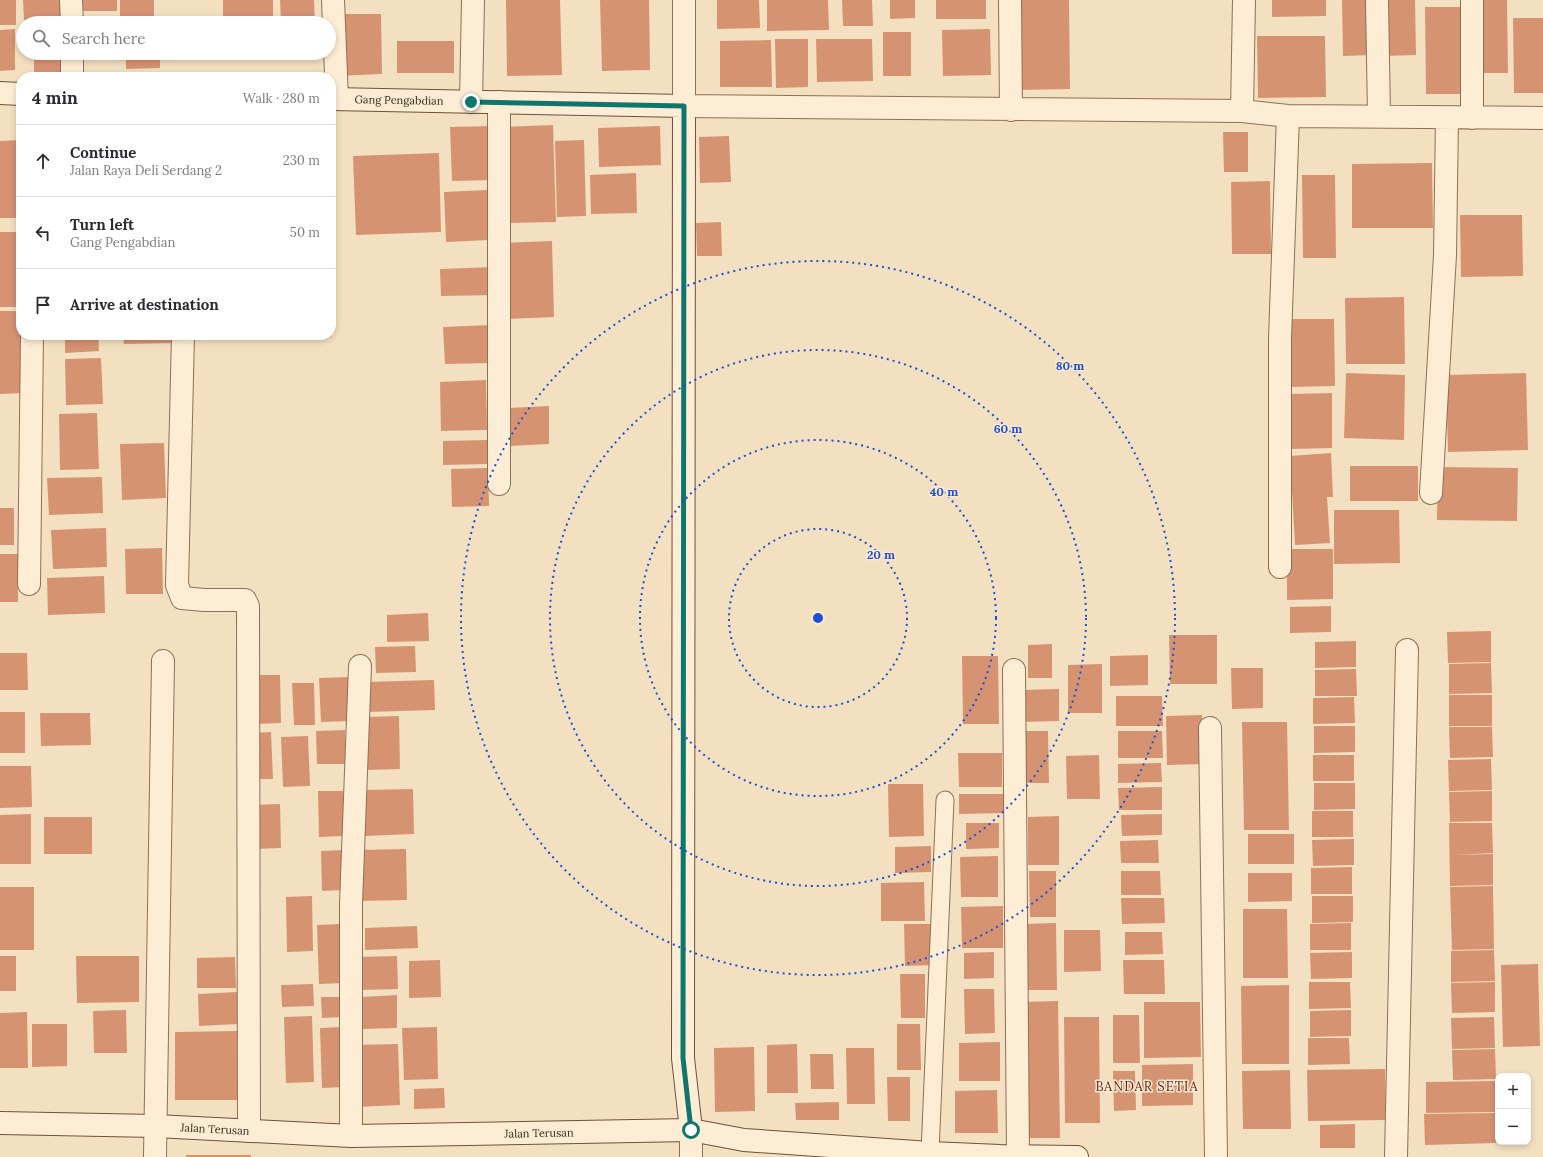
<!DOCTYPE html>
<html lang="en">
<head>
<meta charset="utf-8">
<style>
  body { margin:0; font-family:Lora,serif; background:#f2f2f3; color:#2b2b33 }
  .controls { position:absolute; right:12px; bottom:12px; display:grid; overflow:hidden; border-radius:8px; box-shadow:0 2px 6px #0003 }
  .controls button { width:36px; height:36px; display:grid; place-items:center; padding:0; border:0; border-bottom:1px solid #e1e1e2; background:#fff; color:#2b2b33; font:20px sans-serif }
  .stop { position:absolute; width:12px; height:12px; margin:-9px; border:3px solid #0f766e; border-radius:50%; background:#fff }
  .stop.end { background:#0f766e; border-color:#fff; box-shadow:0 1px 4px #0008 }
  .list { margin:0; padding:0; list-style:none }
  h2 { display:flex; justify-content:space-between; align-items:center; height:52px; margin:0; padding:0 16px; font-size:17px }
  h2 small { font-size:13px; font-weight:400; color:#7c7c81 }
  .list li { display:grid; grid-template-columns:26px 1fr auto; gap:12px; align-items:center; box-sizing:border-box; height:72px; padding:0 16px; border-top:1px solid #e1e1e2 }
  .list b { display:block; font-size:15px; white-space:nowrap }
  .list p { margin:0; font-size:13px; white-space:nowrap; color:#7c7c81 }
  .list em { font-size:13px; font-style:normal; color:#7c7c81 }
  .icon { flex:none; width:22px; height:22px; fill:none; stroke:currentColor; stroke-width:2; stroke-linecap:round; stroke-linejoin:round }
  .map { position:relative; flex:none; width:1543px; height:1157px; overflow:hidden }
  .search { position:absolute; background:#fff; box-shadow:0 2px 6px #0003; left:16px; top:16px; width:320px; height:44px; display:flex; align-items:center; gap:10px; box-sizing:border-box; padding:0 14px; border-radius:22px; color:#7c7c81; font-size:15px }
  .panel { position:absolute; background:#fff; box-shadow:0 2px 6px #0003; left:16px; top:72px; width:320px; height:268px; border-radius:16px }
  .map>svg:first-child { display:block }
  .building { fill:#d69372 }
  .lines { fill:none; stroke-linecap:round; stroke-linejoin:round }
  .lane-casing { stroke:#8f6f56; stroke-width:19 }
  .street-casing { stroke:#8f6f56; stroke-width:24 }
  .secondary-casing { stroke:#705039; stroke-width:24 }
  .lane { stroke:#fdedd5; stroke-width:17 }
  .street { stroke:#fdedd5; stroke-width:22 }
  .secondary { stroke:#fdedd5; stroke-width:22 }
  .route { stroke:#0f766e; stroke-width:5 }
  .ring { fill:none; stroke:#1d4ed8; stroke-width:2; stroke-dasharray:2 4 }
  .labels { text-anchor:middle; stroke-width:3; stroke-linejoin:round; paint-order:stroke }
  .street-label { font-size:11px; fill:#3c291c; stroke:#f9ead1 }
  .quarter-label { font-size:13px; letter-spacing:1px; fill:#6e2116; stroke:#f9ead1 }
  .centre { fill:#1d4ed8; stroke:#f9ead1; stroke-width:2 }
  .ring-label { font-size:12px; text-anchor:middle; font-weight:bold; fill:#1d4ed8; stroke:#f9ead1; stroke-width:3; stroke-linejoin:round; paint-order:stroke }
</style>
</head>
<body>
<div class="map">
<svg width="1543" height="1157" viewBox="0 0 1543 1157">
  <rect width="100%" height="100%" fill="#f3e0c0"/>
  <path class="building" d="M0,0h16v25h-16z
    M23,0h39l1,19 -39,1z
    M79,0h38v11h-38z
    M120,0h34v23h-34z
    M223,0h50v23h-50z
    M280,0h34l1,23h-34z
    M506,0h54l2,75 -55,1z
    M600,0h49l1,70 -48,1z
    M717,0h42l1,28 -43,1z
    M767,0h61l1,30 -62,1z
    M842,0h30l1,26h-30z
    M890,0h25v18l-25,1z
    M936,0h50v19h-50z
    M1016,0h53l1,89 -52,1z
    M1272,0h54v16l-54,1z
    M1342,0h28l1,55 -28,1z
    M1380,0h35l1,55 -35,1z
    M1478,0h29l1,73h-29z
    M1425,7h38l1,87h-38z
    M335,14h46l1,60 -46,2z
    M83,17h35v6h-35z
    M1513,18h30v75h-29z
    M15,29v41l-15,1v-41z
    M990,29l1,46 -48,1 -1,-46z
    M883,32h28v44h-28z
    M1257,36h68l1,61 -68,1z
    M775,39h33v48l-32,1z
    M816,39h56l1,42 -56,1z
    M771,40l1,47h-52v-46z
    M397,41h57v32h-57z
    M34,53h33v19l-33,1z
    M84,53h35v5l-35,1z
    M126,53h34v15l-34,1z
    M331,122h2l1,36 -3,1z
    M553,125l3,97 -50,1 -4,-96z
    M491,126l2,54 -41,1 -2,-54z
    M660,126l1,39 -62,2 -1,-39z
    M1223,132h25v40h-24z
    M729,136l2,46 -31,1 -1,-46z
    M21,140v78h-21v-77z
    M584,140l2,76 -29,1 -2,-76z
    M439,153l2,79 -85,3 -3,-79z
    M1432,163l1,65h-81v-64z
    M331,166h2l1,52h-3z
    M636,173l1,40 -46,1 -1,-39z
    M1302,175h33l1,83h-33z
    M1270,181l1,73h-39l-1,-72z
    M487,190l2,50 -43,2 -2,-50z
    M1460,215h62l1,61 -62,1z
    M721,222l1,34h-25l-1,-33z
    M0,232h21v75h-21z
    M552,241l2,76 -48,2 -3,-76z
    M494,267l1,28 -54,1 -1,-27z
    M1404,297l1,67h-59l-1,-66z
    M0,311h21v24l4,58 -25,1z
    M1290,319h44l1,67 -44,1z
    M490,325l1,38 -46,1 -2,-37z
    M65,335h33l1,16 -34,2z
    M123,335h49v8l-48,1z
    M101,358l2,46 -37,1 -1,-46z
    M1346,373l59,2 -1,65 -60,-2z
    M1526,373l2,77 -80,2 -2,-77z
    M486,380l1,50 -46,1 -1,-49z
    M1332,393v55l-41,1 -1,-55z
    M549,406v38l-41,2 -1,-38z
    M97,413l2,56 -39,1 -1,-56z
    M487,440v24l-44,1v-24z
    M164,443l2,55 -44,2 -2,-56z
    M1331,453l2,44h-6l3,46 -35,2 -5,-89z
    M1350,466h68v35h-68z
    M1438,467l80,1 -1,53 -80,-1z
    M488,468l1,38 -37,1 -1,-38z
    M102,477l1,36 -54,2 -2,-37z
    M0,508h14v37h-14z
    M1334,510h65l1,53 -66,1z
    M106,528l1,39 -54,2 -2,-39z
    M162,548l1,46h-37l-1,-45z
    M1287,549h46v50l-46,1z
    M0,554h18v48h-18z
    M104,576l1,37 -57,2 -1,-37z
    M1331,606v26l-41,1v-26z
    M428,613l1,28 -42,1v-27z
    M1491,631v31l-43,1 -1,-31z
    M1169,635h48v49h-47z
    M1356,641v26l-41,1v-26z
    M1052,644v34h-24v-33z
    M415,646l1,26 -40,1 -1,-26z
    M0,653h27l1,37h-28z
    M1148,655v30l-38,1v-30z
    M962,656h36l1,68h-36z
    M1491,663l1,30 -43,1v-30z
    M1102,664v49h-34v-48z
    M1231,668h32v40l-31,1z
    M1356,669l1,27h-42v-26z
    M250,675h30l1,48 -29,1z
    M349,677l2,44 -30,1 -2,-44z
    M434,680l1,30 -68,2v-30z
    M292,683h22l1,42h-21z
    M1059,689v32l-38,1v-32z
    M1449,695h43v31h-43z
    M1116,696h46l1,30h-47z
    M1354,697l1,26 -42,1v-26z
    M0,712h25v41h-25z
    M40,713h50l1,32 -50,1z
    M1202,715v49l-35,1 -1,-49z
    M399,716l1,53 -32,1 -1,-53z
    M1242,722h45l2,108h-45z
    M1314,726h41v26l-41,1z
    M1449,727h43l1,30 -43,1z
    M345,730l1,34h-29l-1,-33z
    M1023,731h25l1,52h-26z
    M1118,731h44l1,27h-45z
    M271,732l2,47h-21l-1,-46z
    M308,736l2,50 -27,1 -2,-50z
    M958,753h44v34h-43z
    M1099,755l1,44h-33l-1,-43z
    M1313,755h41v26h-41z
    M1491,759l1,31 -43,1 -1,-31z
    M1161,763l1,19 -44,1v-19z
    M0,766h31l1,41 -32,1z
    M1314,783h41v26l-41,1z
    M888,784h35l1,52 -35,1z
    M1162,787v23h-43l-1,-22z
    M413,789l1,45 -49,2 -1,-46z
    M318,791h25l2,45 -26,1z
    M1492,791v30l-42,1 -1,-30z
    M959,794h46l1,19 -47,1z
    M280,804l1,44 -26,1 -1,-44z
    M1312,811h41v26h-41z
    M31,814v50h-31v-49z
    M1162,814v21l-40,1 -1,-21z
    M1059,816v49h-31v-48z
    M44,817h48v37h-48z
    M966,823h33v25l-33,1z
    M1449,823h43l1,30 -38,2 38,-1v31l-43,1z
    M1248,834h46v30h-46z
    M1354,839v26l-41,1 -1,-26z
    M1158,840l1,23h-38l-1,-22z
    M931,846v26l-36,1v-26z
    M406,849l1,51 -48,1 -2,-51z
    M343,850l1,40 -22,1 -1,-40z
    M998,856v41h-37l-1,-40z
    M1352,867v27h-41v-26z
    M1029,871h27v46h-26z
    M1121,871h39l1,24h-40z
    M1248,873h44v28l-44,1z
    M924,882l1,39h-44v-38z
    M1493,886l1,63 -42,1 -2,-63z
    M0,887h34v63h-34z
    M312,896l1,55 -26,1 -1,-55z
    M1312,896h41v26l-41,1z
    M1121,898h43l1,25 -43,1z
    M1003,906v42h-41l-1,-41z
    M1243,909h44l1,69h-45z
    M1056,923l1,67h-32l-1,-66z
    M1351,923v27h-41v-26z
    M341,924l2,59 -24,1 -2,-59z
    M904,924h29l1,41 -29,1z
    M417,926l1,22 -53,2v-22z
    M1064,930h36l1,41 -37,1z
    M1125,932h37l1,22 -38,1z
    M1494,950l1,31 -44,1v-31z
    M994,952v26l-30,1v-26z
    M1352,952v26l-41,1 -1,-26z
    M0,956h16v35h-16z
    M76,956h63v46l-62,1z
    M397,956l1,33 -39,1 -1,-33z
    M235,957l1,31h-39v-30z
    M440,960l1,37 -32,1v-37z
    M1123,960h41l1,34h-41z
    M1538,964l2,82 -37,1 -2,-82z
    M900,974h25v44h-24z
    M1309,982h41l1,26 -42,1z
    M1495,982v30l-43,1 -1,-30z
    M313,984l1,22 -32,1 -1,-22z
    M1289,985v79h-47l-1,-78z
    M964,989h30l1,44 -30,1z
    M237,992l1,32 -39,2 -1,-32z
    M397,995v33l-34,1 -1,-32z
    M321,997h21l1,20 -21,1z
    M1058,1001l2,137h-35l-2,-136z
    M1144,1002h56l1,55 -57,1z
    M126,1010l1,43h-33l-1,-42z
    M1351,1010v26l-41,1v-26z
    M27,1012l1,56h-28v-55z
    M1113,1015h26l1,48h-27z
    M312,1016l2,66 -28,1 -2,-66z
    M1064,1017h35l1,106h-35z
    M1494,1017l1,31 -43,1 -1,-31z
    M32,1024h35v42l-35,1z
    M897,1024h23l1,46h-24z
    M342,1027l2,60 -22,1 -2,-60z
    M437,1027l1,52 -34,1 -2,-52z
    M239,1031v69h-64v-68z
    M1308,1038h41l1,26 -42,1z
    M1000,1042v39h-41v-38z
    M398,1044l2,61 -43,2 -3,-62z
    M797,1044l1,49h-31v-48z
    M754,1047l1,64 -40,1 -1,-64z
    M846,1048h28l1,56h-28z
    M1495,1049l1,30 -43,1 -1,-30z
    M810,1054h23l1,35h-23z
    M1193,1064v41l-51,1v-41z
    M1385,1069l1,51 -78,1 -1,-51z
    M1290,1070l1,59h-48l-1,-58z
    M1113,1071h22l1,39 -22,1z
    M887,1077h23v44h-22z
    M1495,1081l1,31 -70,1v-31z
    M444,1088l1,20 -31,1v-20z
    M997,1090l1,43h-43v-42z
    M839,1102v18h-43l-1,-17z
    M1496,1113v30l-71,2 -1,-31z
    M1355,1124v24h-35v-23z
    M186,1155h65v2h-65z"/>
  <g class="lines">
    <defs>
      <path id="lane" d="M930,1153l15,-353"/>
      <path id="street" d="M71,0l1,23
        M333,0l4,99
        M684,0v106l558,5 46,5 255,2
        M1010,0l1,110
        M1377,0l2,116
        M1472,0v118
        M72,53v24
        M471,102l2,-102
        M499,102v382
        M1242,111l2,-111
        M183,335l-6,250 5,13 22,2h41l3,6 1,525
        M1431,493l14,-238 2,-137
        M1280,567v-228l8,-223
        M29,584l3,-249
        M1014,670l4,486
        M1210,728l6,429
        M351,1136v-232l9,-238
        M155,1157l8,-496
        M691,1157v-27
        M1396,1157l11,-507"/>
      <path id="secondary" d="M0,93l21,1
        M331,99l353,7 -1,952 8,72
        M0,1123l156,3 195,10 340,-6 53,10 186,13 70,3 77,1"/>
    </defs>
    <use href="#lane" class="lane-casing"/>
    <use href="#street" class="street-casing"/>
    <use href="#secondary" class="secondary-casing"/>
    <use href="#lane" class="lane"/>
    <use href="#street" class="street"/>
    <use href="#secondary" class="secondary"/>
  </g>
  <g class="lines">
    <path class="route" d="M471,102l213,4 -1,952 8,72"/>
  </g>
  <g class="ring">
    <circle cx="818" cy="618" r="89"/>
    <circle cx="818" cy="618" r="178"/>
    <circle cx="818" cy="618" r="268"/>
    <circle cx="818" cy="618" r="357"/>
  </g>
  <g class="labels">
    <g class="street-label">
      <text transform="translate(399 100) rotate(1)" y="4">Gang Pengabdian</text>
      <text transform="translate(215 1129) rotate(3)" y="4">Jalan Terusan</text>
      <text transform="translate(539 1133) rotate(-1)" y="4">Jalan Terusan</text>
    </g>
    <g class="quarter-label">
      <text x="1147" y="1091">BANDAR SETIA</text>
    </g>
  </g>
  <circle cx="818" cy="618" r="6" class="centre"/>
  <g class="ring-label">
    <text x="1070" y="370">80 m</text>
    <text x="1008" y="433">60 m</text>
    <text x="944" y="496">40 m</text>
    <text x="881" y="559">20 m</text>
  </g>
</svg>
<div class="controls">
<button>+</button>
<button>−</button>
</div>
<div class="stop" style="left:691px;top:1130px"></div>
<div class="stop end" style="left:471px;top:102px"></div>
<div class="search"><svg class="icon" aria-label="search" viewBox="0 0 24 24"><circle cx="10" cy="10" r="6"/><path d="M15 15l6 6"/></svg>Search here</div>
<section class="panel">
<h2>4 min<small>Walk · 280 m</small></h2>
<ul class="list">
<li><svg class="icon" aria-label="ahead" viewBox="0 0 24 24"><path d="M12 20V5M6 11l6-6 6 6"/></svg><div><b>Continue</b><p>Jalan Raya Deli Serdang 2</p></div><em>230 m</em></li>
<li><svg class="icon" aria-label="left" viewBox="0 0 24 24"><path d="M17 20v-9H6M10 6l-5 5 5 5"/></svg><div><b>Turn left</b><p>Gang Pengabdian</p></div><em>50 m</em></li>
<li><svg class="icon" aria-label="arrive" viewBox="0 0 24 24"><path d="M6 21V4h12l-3 4 3 4H6"/></svg><div><b>Arrive at destination</b></div></li>
</ul>
</section>
</div>
</body>
</html>
